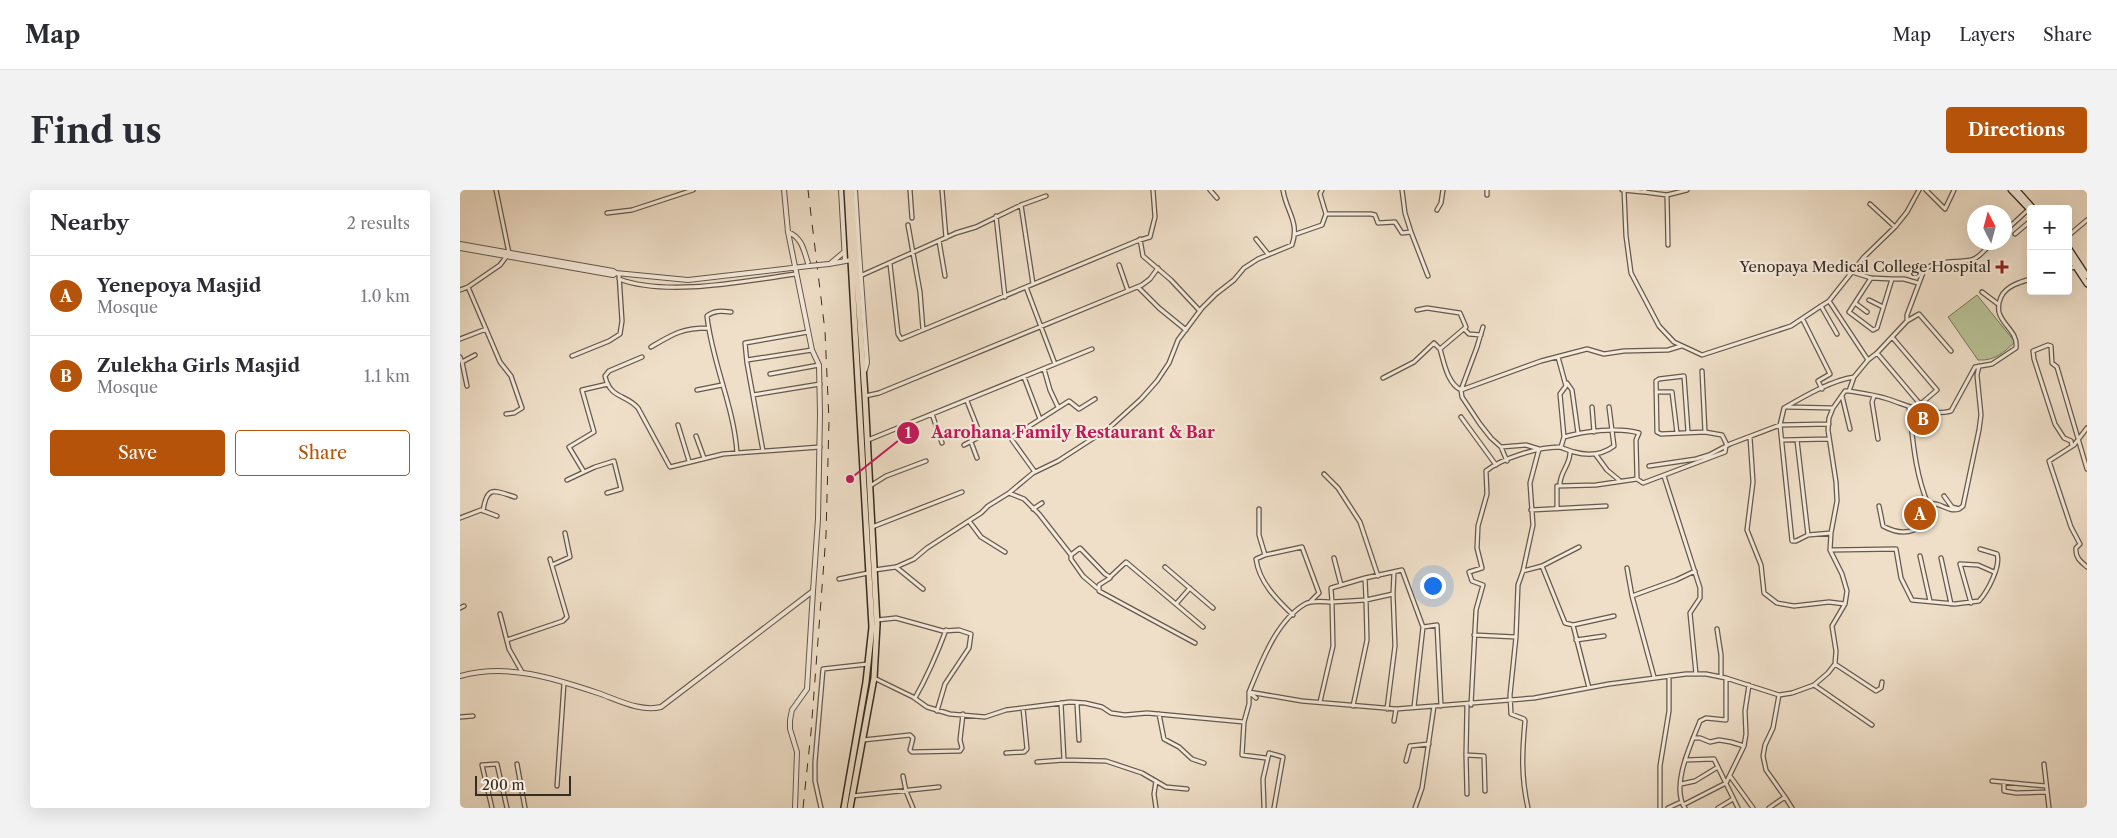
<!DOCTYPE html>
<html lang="en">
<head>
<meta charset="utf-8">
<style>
  body { margin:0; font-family:"Libre Caslon Text",serif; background:#f2f2f3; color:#2b2b33 }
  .controls { position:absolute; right:15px; top:15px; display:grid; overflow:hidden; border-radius:5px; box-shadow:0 5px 20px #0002 }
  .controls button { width:45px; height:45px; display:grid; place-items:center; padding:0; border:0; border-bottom:1px solid #e1e1e2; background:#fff; color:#2b2b33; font:25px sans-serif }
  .compass { position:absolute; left:1507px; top:15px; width:45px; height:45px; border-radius:50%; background:#fff; box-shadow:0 5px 20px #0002; rotate:354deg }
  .scale { position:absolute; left:15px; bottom:12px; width:96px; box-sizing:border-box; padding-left:5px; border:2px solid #352c22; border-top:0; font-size:14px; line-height:18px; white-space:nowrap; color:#352c22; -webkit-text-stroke:4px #f5eadb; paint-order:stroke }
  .you { position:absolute; left:972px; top:395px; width:18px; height:18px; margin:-12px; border:4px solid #fff; border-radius:50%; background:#1a73e8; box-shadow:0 0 0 8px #1a73e833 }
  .badge { display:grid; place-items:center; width:32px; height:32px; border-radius:50%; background:#b45309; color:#fff; font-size:16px; font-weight:700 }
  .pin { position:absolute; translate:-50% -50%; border:2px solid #fff; box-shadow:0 1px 5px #0006 }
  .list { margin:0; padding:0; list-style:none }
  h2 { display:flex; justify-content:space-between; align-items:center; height:65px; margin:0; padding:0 20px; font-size:21px }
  h2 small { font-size:16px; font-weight:400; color:#7c7c81 }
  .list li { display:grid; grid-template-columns:32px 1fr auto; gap:15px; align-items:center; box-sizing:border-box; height:80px; padding:0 20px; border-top:1px solid #e1e1e2 }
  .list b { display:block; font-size:19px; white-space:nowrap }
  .list p { margin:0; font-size:16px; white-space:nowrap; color:#7c7c81 }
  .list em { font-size:16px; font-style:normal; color:#7c7c81 }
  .actions { display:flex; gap:10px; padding:15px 20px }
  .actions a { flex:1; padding:11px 0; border:1px solid #b45309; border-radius:5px; text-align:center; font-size:18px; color:#b45309 }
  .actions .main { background:#b45309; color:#fff }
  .map { position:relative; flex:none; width:1627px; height:618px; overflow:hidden; border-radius:5px }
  header { display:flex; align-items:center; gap:30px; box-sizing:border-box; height:70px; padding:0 25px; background:#fff; border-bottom:1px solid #e1e1e2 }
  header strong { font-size:24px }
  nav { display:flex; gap:28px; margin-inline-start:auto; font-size:18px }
  .intro { display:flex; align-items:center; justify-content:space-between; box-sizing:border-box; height:120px; padding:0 30px }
  h1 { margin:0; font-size:35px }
  .button { padding:12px 22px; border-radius:5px; background:#b45309; color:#fff; font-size:18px; font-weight:700 }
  main { display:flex; gap:30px; padding:0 30px }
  aside { flex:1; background:#fff; border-radius:5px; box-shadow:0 5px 20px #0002 }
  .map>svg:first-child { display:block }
  .green { fill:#b8c296; stroke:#76775c }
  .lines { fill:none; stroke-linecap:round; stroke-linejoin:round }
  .minor-casing { stroke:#64594c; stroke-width:5.5 }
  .tertiary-casing { stroke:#64594c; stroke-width:6 }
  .secondary-casing { stroke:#352c22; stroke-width:7 }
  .trunk-casing { stroke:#352c22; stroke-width:8 }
  .minor { stroke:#f5eadb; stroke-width:3 }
  .tertiary { stroke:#f5eadb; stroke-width:4 }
  .secondary { stroke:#f5eadb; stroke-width:4.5 }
  .trunk { stroke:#efdfc8; stroke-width:5 }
  .rail { stroke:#352c22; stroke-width:1; stroke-dasharray:9 9; stroke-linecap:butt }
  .tertiary-bridge-casing { stroke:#64594c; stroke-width:6; stroke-linecap:butt }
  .tertiary-bridge { stroke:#f5eadb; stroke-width:4 }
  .poi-dot { fill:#8f2418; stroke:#f5eadb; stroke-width:2 }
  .labels { text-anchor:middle; stroke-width:4.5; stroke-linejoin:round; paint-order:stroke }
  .poi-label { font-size:15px; fill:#352c22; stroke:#f5eadb; text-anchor:end }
  .leader { fill:none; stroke:#c2185b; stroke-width:2 }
  .callout-dot { fill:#c2185b; stroke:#f5eadb; stroke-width:2 }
  .mark-label { font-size:15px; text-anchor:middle; font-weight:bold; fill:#fff }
  .callout-label { font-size:16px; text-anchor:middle; font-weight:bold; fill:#c2185b; stroke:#f5eadb; stroke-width:4.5; stroke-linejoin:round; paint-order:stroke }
</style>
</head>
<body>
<header>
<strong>Map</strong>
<nav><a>Map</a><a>Layers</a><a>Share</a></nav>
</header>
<div class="intro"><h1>Find us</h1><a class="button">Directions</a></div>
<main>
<aside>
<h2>Nearby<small>2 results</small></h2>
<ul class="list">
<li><span class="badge">A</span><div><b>Yenepoya Masjid</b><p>Mosque</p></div><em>1.0 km</em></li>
<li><span class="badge">B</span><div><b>Zulekha Girls Masjid</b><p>Mosque</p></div><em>1.1 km</em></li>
</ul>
<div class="actions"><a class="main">Save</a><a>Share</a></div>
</aside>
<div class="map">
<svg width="1627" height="618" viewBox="0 0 1627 618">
  <rect width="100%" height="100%" fill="#efdfc8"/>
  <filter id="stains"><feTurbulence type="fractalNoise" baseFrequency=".004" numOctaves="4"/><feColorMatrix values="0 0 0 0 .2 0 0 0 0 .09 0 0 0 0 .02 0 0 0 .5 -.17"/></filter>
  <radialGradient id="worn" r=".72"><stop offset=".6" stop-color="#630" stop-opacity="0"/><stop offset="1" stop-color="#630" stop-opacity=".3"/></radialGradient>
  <path class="green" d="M1517,105l38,47c-12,11 -20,19 -37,18l-30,-43z"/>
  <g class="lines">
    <defs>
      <path id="minor" d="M36,0l13,63 -9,12 -32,22 32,75 11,14 11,32 -8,5 -8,1
        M450,0l2,28
        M482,0l4,48
        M750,0l7,8
        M942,0l3,23 6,19
        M1027,0v5
        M1162,0l21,2 2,-2
        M1164,0l2,46 5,37 28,53 15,16 28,13 89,-29 30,-20 16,28
        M1466,0l19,19 9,-19
        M1184,2l23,3
        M1410,14l25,23
        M561,15l12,79
        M977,20l4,-7 2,-13
        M147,23l25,-3 61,-20
        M866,24h45l4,1 3,8 17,-1 7,11 9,-1 17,44
        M536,26l9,81
        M448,35l12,67 3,38
        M1544,42l25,-23
        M836,44l26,-9 4,-11 -6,-20 2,-4
        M1555,44l13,-11 3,3
        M1608,46l19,-16
        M680,49l3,17 28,24 29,31
        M796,49l12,15
        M479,51l6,35
        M1208,55l-1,-50 20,-5
        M430,74l8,70 3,5 236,-98 13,-4 5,-20 -2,-27
        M659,75l9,26
        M1608,79l7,-2
        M1392,82l19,6 -22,34 24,18 4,-2 15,-49h12l14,4
        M400,86l96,-43 20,-6 45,-22 25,-9
        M1411,88l21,1
        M159,89c48,18 126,2 177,-5
        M1608,94l1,2
        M566,97l29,77
        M678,97l21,21 27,22
        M0,100l8,-3
        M1522,102l16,12
        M1409,110l14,7
        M1369,111l39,59
        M1395,113l12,9
        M1361,116l8,-5 35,-44 31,-30 12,-15 12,-22
        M271,122c-9,-1 -17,-2 -24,4 5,47 27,90 30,137
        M1343,130l27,54 -12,7 4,8
        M1447,131v-6l17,-45c14,-11 31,-7 47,-10 7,-1 16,-12 21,-18
        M1023,137l-6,20 -16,43 1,7 18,27 11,14 10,9 6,14
        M1005,140l4,4 12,1
        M1432,147l45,53 -21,18
        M0,149l26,-10
        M191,157c22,-13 31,-19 57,-19
        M980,159c4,13 7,34 21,41l80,-29 46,-12 17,5 20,-3 44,-1 13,-4
        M1417,163l43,51
        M112,166l37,-15 11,-7 2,-13 -3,-47
        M0,167l2,5 13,-7
        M182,167l-33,14 -4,5c5,23 21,18 33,32l32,59 53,-13 97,-7
        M1098,167l8,29 -6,8 4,43c20,-6 55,-10 75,-4l-3,7 1,39
        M287,170l65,-10
        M2,172l5,24
        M584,179l6,21 8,17
        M1242,181l3,61 17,3 5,10
        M310,184l49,-9
        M564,187l16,42
        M923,188l31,-16 20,-19 6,6 26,-22 -6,-14 -33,-5 -10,2
        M1107,193l5,7 6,43
        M237,200l25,-5
        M1389,201l5,-14 14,-17 9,-7 30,-32 12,-7 32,37
        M1196,202h16l5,41
        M293,205l67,-11
        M405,206l14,-3 263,-108 8,-6 8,-11
        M1382,206l8,33
        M1414,206l-2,6 6,37
        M1132,217l2,25
        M1327,217l46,1
        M1449,217c4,34 6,66 19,97
        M472,224l10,29
        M1001,227l35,48
        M218,235l11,36
        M1627,238l-13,17 -25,16 22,66 9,17 -4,4c-1,9 4,13 11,19
        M1228,242l-4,-56 -25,3 -3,2 1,51 4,2 44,-2
        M236,246l8,22
        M1290,247l3,45 -6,48 14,35 3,28 13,10 17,3 35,-4 16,2
        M408,250l224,-91
        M1323,250l46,-1
        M1337,250l11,95
        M511,252l6,16
        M504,255l15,-8 1,-3 -13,-33
        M1612,256l-1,-5 -7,-3 -9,-14 -21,-65 -1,-8 15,-6 3,1 1,17 5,4 30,102
        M1041,257l25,-2 13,4 -9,34 3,42 -10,46 -5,14 -2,52 -6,58 1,19 13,5 1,2c-3,32 -4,56 3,87
        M1101,257l3,-10
        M303,261l-16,-88 -2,-20 63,-11
        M1136,265l11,15 12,10
        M1189,276l47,-7 13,-4 21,-11 50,-19 49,-1
        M575,282l-23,-32v-3l57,-36 10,8 16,-10
        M864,284l14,14 22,34 18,54
        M1204,286l36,112v10l-10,15 6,61
        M107,290l17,-8
        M410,296l16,-10 40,-15
        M1100,296c-1,-14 11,-21 10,-35
        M147,303l14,-4 -7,-28 -19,6 -11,5 -15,-25 25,-15 -12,-42 26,-6
        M549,303l15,6 15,15 32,41 9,-7 25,26 5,3 16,-15 77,65
        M1484,306l8,11 7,2 4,-3 16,-76 2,-15 -4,-40 2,-9
        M1419,316l4,20c22,12 45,6 45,-22 12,-3 20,9 31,5
        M573,319l9,-6
        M799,319v26l6,20
        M1097,319v-23l39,-1 41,-6 6,4 82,-31 1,-6
        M1071,320l75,-4
        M23,321c4,-27 12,-20 32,-14
        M0,328l21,-8 16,6
        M509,331l12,16 24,15
        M412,337l90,-35
        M1371,343l-23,2 -12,6h-4l-12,-116 4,-17c19,-11 48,-28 70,-31
        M1371,360l65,-1 5,29 11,22 43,4 24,-3c9,-10 22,-35 18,-47l-17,-5
        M611,365v4l12,17 14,12
        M1460,366l10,45
        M874,368l7,27
        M1481,368l10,46
        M92,375l18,-8 -5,-24
        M1082,376l23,57 8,2 41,-9
        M436,377l27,22
        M705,377l48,41
        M1167,378l5,28 22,81
        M414,380l22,-3 18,-8 13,-11 54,-35 7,-7 21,-13 24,-20 25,-12 51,-33 32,-29 16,-18 12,-18 9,-23 24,-32 14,-14 18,-14 10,-12 14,-9 34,-14c8,-23 -6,-34 -9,-55
        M1063,381l19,-5 37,-19
        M650,388l-11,7v6l96,52
        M379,389l29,-6
        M1172,406l44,-16 19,-9
        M1511,413l-11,-39 18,1 16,7
        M716,414l14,-16
        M0,418l4,-2
        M40,424l9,35 13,23
        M833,425c-16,-15 -34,-33 -37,-56l9,-4 37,-8 17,46 -8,8
        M417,430l19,-2 47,13 16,-1 12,4 -2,14 -24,36 -8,27
        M1113,435l16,63
        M1257,439l4,26v22
        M1014,445l42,2
        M47,450l56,-19 4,-4 -17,-58
        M1116,450l28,-4
        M1375,474l41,27 5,-3 1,-6
        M414,488l39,19 14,10 23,7 35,3 21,-7 64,-8 15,1 17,4 9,6 14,2 22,-2 97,9 5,-18v-12l53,9 94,8 138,-11 75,-14 77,-10h20l20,4 53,17 13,-2 22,-8 14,-12 7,-9 1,-13 -4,-25 13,-22 2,-13 -5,-17 -12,-24 1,-17 6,-32 -1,-19 -8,-52 1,-12 4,-10 12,-17h4c13,2 27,4 39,8 19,6 42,18 63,12l24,-44 17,-3 24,-16c3,-21 -26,-26 -15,-51 5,-11 19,-15 30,-18
        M1354,495l58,40
        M455,508c12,-21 22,-44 31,-68
        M796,508l-7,-6c12,-29 27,-71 56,-88 7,-4 19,-2 27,-2l-1,-14 34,-10 37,-8 21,57 14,-2 4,81
        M860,512l13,-56 -1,-44 34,-2 -1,-22
        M601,513l3,57
        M617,513l2,37
        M1007,515l-1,50 18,1 1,35
        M1011,515l5,-95 7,-25 -11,-4 -3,-9 13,-4 -5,-20 1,-22 9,-32 -1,-23c16,-13 53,-24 73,-24 5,1 10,4 15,5 14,4 28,3 40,-6l-5,-39
        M893,516l14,-66 -1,-40 27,-6 1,-22
        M954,517l9,-80
        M927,519l8,-63 -2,-52
        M699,524l5,25 15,8 13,12 12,4
        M0,527l13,-1
        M934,531l2,-12
        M784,532l-2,33 24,3
        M1233,548h7l10,4 9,-2 12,2 13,4
        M403,550l47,-5 3,3 -3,12 2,2 48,-1 2,-3 -2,-8 3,-26
        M546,563l18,-1 3,-3 -4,-41
        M1006,565l1,39
        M1225,570l29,-1 24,49
        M946,571l4,-15 19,-2
        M577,572l27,-2 42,1 36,12 24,14 21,2
        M57,574l8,44
        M1584,574l5,44
        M443,586l3,15 7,17
        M1270,586l23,32
        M1532,591l54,5
        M1544,592v9l12,2 30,-1
        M1221,594l14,-3 23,-14
        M97,596l7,-103
        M392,606l87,-9
        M1325,607l7,11
        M1223,615l43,-22 18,-37 2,-12 -1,-23 4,-26
        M804,617l-1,-28 6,-26 14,4 -9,51
        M32,618l-10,-43 15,-1 10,44
        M361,618l-6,-27v-19l8,-93 45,-5
        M696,618l-2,-14 2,-13
        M955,618l7,-20 12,-82
        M1200,618v-42l9,-55v-35
        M1208,618l13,-6
        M1225,618c-15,-22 7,-66 15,-87l6,-3 20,2v-42
        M1258,618l15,-9
        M1309,618l16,-11 -19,-27 -3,-14 2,-11 8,-17 6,-33"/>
      <path id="tertiary" d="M381,0l4,71
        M395,0l4,63
        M0,54l153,27 3,2
        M0,58l153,27 3,-2 72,7 121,-14c-5,-14 -6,-28 -21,-34l-4,-42
        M399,62l8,111 -2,7
        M371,73l13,-11
        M369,74l22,-4
        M0,486c48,-13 93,2 138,17 20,7 42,19 63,14l152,-116 5,-72 2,-105 -1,-49 -7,-15 -24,-118
        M335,618l2,-56 -7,-23v-9l2,-10 15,-21 6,-98"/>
      <path id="secondary" d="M1551,0l20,21
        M1557,0l17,19
        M1608,57l19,29
        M1608,65l19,29"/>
      <path id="trunk" d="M384,618l22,-126 6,-55 -25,-437
        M390,618l24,-130 3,-54 -12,-228 -14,-206"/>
    </defs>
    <use href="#minor" class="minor-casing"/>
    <use href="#tertiary" class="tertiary-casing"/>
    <use href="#secondary" class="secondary-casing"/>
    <use href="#trunk" class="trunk-casing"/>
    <use href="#minor" class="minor"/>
    <use href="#tertiary" class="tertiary"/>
    <use href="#secondary" class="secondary"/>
    <use href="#trunk" class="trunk"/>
    <path class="rail" d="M343,618l8,-76 15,-197 3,-114 -4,-90 -17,-141"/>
    <defs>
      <path id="tertiary-bridge" d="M349,76l20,-2"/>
    </defs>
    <use href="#tertiary-bridge" class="tertiary-bridge-casing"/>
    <use href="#tertiary-bridge" class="tertiary-bridge"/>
  </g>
  <path class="poi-dot" d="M1539.5 69.5h5v5h5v5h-5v5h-5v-5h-5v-5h5z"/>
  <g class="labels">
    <g class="poi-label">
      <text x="1531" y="82">Yenopaya Medical College Hospital</text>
    </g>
  </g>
  <path class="leader" d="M390 289L448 243"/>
  <g class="callout-dot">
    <circle cx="390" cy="289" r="5"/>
    <circle cx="448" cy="243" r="12"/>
  </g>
  <g class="mark-label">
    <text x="448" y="248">1</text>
  </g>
  <g class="callout-label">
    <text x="613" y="248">Aarohana Family Restaurant &amp; Bar</text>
  </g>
  <rect width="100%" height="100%" filter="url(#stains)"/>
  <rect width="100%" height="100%" fill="url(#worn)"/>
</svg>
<div class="controls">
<button>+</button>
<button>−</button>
</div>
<svg class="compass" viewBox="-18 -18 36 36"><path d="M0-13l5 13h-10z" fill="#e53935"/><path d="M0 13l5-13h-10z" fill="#7c7c81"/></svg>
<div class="scale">200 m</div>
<div class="you"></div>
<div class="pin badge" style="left:1460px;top:324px">A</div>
<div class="pin badge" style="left:1463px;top:229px">B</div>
</div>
</main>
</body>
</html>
